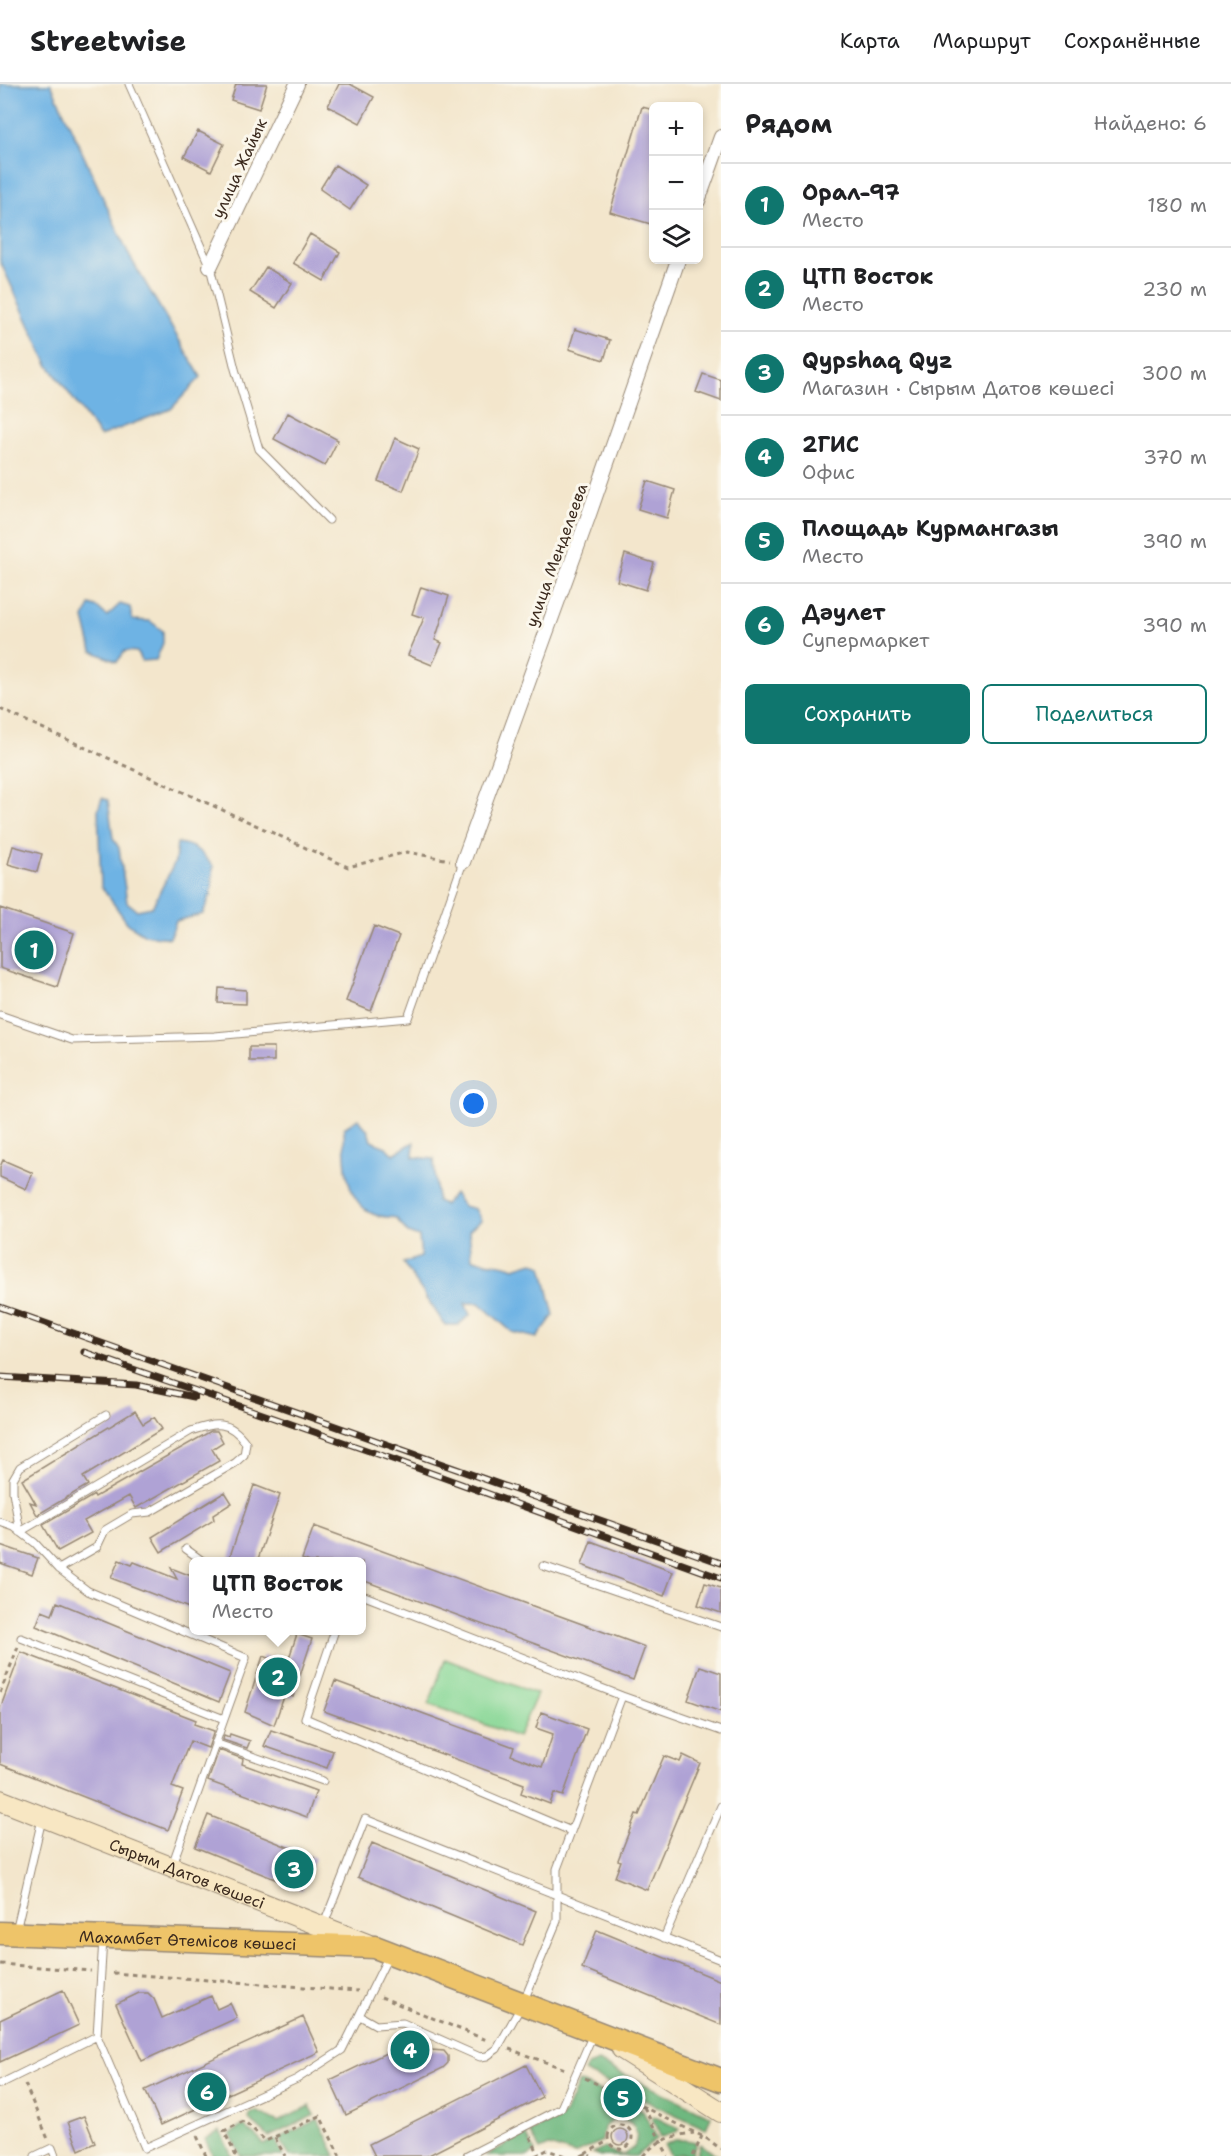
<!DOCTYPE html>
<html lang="ru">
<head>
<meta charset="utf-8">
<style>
  body { margin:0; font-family:"Shantell Sans",sans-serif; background:#f6f6f6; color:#202124 }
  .controls { position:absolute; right:18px; top:18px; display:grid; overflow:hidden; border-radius:9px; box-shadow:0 3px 9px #0003 }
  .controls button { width:54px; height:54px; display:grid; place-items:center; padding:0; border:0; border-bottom:2px solid #e0e0e0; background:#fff; color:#202124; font:30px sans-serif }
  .you { position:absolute; left:474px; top:1020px; width:21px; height:21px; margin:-15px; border:4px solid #fff; border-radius:50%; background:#1a73e8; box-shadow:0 0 0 9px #1a73e833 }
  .badge { display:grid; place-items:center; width:39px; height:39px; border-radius:50%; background:#0f766e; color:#fff; font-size:20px; font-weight:700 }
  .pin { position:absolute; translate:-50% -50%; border:3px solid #fff; box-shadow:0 2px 6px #0006 }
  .popup { position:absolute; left:189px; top:1473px; width:177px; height:78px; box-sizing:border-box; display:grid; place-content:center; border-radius:9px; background:#fff; filter:drop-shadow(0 2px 4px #0005); font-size:20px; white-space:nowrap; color:#757577 }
  .popup b { font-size:22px; color:#202124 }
  .popup::after { content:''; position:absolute; left:50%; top:100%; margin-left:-12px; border:12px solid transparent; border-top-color:#fff }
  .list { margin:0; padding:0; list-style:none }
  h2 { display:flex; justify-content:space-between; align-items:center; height:78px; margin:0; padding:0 24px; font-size:26px }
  h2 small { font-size:20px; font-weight:400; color:#757577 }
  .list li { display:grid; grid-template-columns:39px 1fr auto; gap:18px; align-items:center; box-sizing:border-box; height:84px; padding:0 24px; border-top:2px solid #e0e0e0 }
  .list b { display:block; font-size:22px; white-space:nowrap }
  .list p { margin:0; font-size:20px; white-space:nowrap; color:#757577 }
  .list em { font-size:20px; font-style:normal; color:#757577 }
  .actions { display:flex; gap:12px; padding:18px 24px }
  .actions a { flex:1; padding:14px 0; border:2px solid #0f766e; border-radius:9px; text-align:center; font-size:21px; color:#0f766e }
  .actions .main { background:#0f766e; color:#fff }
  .icon { flex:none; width:33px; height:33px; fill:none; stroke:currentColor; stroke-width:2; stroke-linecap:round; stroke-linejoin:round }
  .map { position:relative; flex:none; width:721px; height:2072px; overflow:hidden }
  header { display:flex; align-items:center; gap:36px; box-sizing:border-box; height:84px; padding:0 30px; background:#fff; border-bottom:2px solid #e0e0e0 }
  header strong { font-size:28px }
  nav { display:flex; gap:33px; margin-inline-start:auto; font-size:21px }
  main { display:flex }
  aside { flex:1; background:#fff }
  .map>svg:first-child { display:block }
  .green { fill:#88d796; stroke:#62805a; stroke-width:1.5 }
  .forest { fill:#6eb87f; stroke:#54714e; stroke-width:1.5 }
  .water { fill:#6eb3e4; stroke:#546e81; stroke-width:1.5 }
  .building { fill:#afa2d5 }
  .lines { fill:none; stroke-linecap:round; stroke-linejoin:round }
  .lane-casing { stroke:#978875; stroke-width:9 }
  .street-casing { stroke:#978875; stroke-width:16 }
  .secondary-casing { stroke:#978875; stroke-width:22 }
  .primary-casing { stroke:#978875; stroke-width:25 }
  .path { stroke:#978875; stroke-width:3; stroke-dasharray:4.5 4.5; stroke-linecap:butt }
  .lane { stroke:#fff; stroke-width:7 }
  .street { stroke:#fff; stroke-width:14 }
  .secondary { stroke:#f8e7c3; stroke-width:20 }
  .primary { stroke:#eec469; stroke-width:22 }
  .rail-casing { stroke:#3b2a1e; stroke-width:7 }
  .rail { stroke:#fbf7ec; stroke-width:4.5; stroke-dasharray:14; stroke-linecap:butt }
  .labels { text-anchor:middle; stroke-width:6; stroke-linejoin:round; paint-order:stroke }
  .street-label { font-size:16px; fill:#3b2a1e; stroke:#fbf7ec }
</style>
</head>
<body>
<header>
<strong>Streetwise</strong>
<nav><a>Карта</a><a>Маршрут</a><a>Сохранённые</a></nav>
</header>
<main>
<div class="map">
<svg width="721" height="2072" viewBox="0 0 721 2072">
  <rect width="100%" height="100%" fill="#fbf7ec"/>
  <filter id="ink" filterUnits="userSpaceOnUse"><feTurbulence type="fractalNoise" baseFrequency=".0167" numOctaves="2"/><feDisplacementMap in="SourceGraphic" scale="12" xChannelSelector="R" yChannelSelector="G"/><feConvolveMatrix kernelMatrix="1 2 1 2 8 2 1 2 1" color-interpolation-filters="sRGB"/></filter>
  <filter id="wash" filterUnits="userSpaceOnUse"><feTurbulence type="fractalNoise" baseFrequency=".008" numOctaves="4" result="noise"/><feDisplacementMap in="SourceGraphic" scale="24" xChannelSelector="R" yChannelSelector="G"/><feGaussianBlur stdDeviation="1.35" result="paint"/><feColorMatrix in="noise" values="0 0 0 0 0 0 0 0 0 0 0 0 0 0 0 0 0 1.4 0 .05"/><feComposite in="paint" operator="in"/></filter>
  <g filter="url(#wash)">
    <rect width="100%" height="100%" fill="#f3e6cc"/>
    <path class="green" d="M445,1575l92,35 -19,43 -89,-33z"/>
    <path class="forest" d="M598,1978l113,54 -5,13 -122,-57 3,-6z
      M579,1998l64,29 14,28 -21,17h-35l-8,-3 12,-6 5,5 13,3 11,-8c10,-23 -13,-37 -30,-20l-2,14 -27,13 -26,-8 -9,4 -10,-18 35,-18z
      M310,2022l5,9 -46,22 -20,-18 1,-5 6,-3 22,11z
      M653,2032l26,13 -2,3 -16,5 -9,-18z
      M318,2035l18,37h-47l-9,-18z
      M244,2041l20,19 12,-4 7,16h-42l-11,-22z
      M220,2047l12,25h-19l-8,-17z
      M526,2050l9,18 -7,4h-43z
      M675,2056h11l10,2 -5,14 -11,-2 -9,2 -7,-11z
      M700,2060l18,12h-22z"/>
    <path class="water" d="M0,0h51l79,173 71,120 -30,32 -71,27 -53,-73 -47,-102z
      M120,520l10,3 2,13 18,1 13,10v12l-7,17 -14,1 -5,-9 -12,-1 -8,11 -25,-11 -8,-33 6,-13 8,3 9,8z
      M102,714l6,2 5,38 6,10 8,54 10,8 15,-3 23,-45 2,-19c17,1 25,10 36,23l-1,24 -9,24 -27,7 -6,17 -25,-3 -17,-11 -27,-38 -3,-76z
      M358,1035l10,11 3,11 15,6 8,7 20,-12 -1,15 21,2 3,42 8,4 9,-12 9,13 12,3 6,11 -12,11 3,27c16,8 25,2 42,10l19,-6 9,4 12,49 -17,23 -25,-6 -33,-29h-14l5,12 -12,10h-13l-42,-62 18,-6 -2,-20 -11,-4 -12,-15c-7,-1 -17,-1 -23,-4 -31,-15 -28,-58 -29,-86z"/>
    <g id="blocks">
      <path class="building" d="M236,0h31l-8,25 -28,-9z
        M339,0h11l24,13 -14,26 -32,-17z
        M642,23l12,3v115l-44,-13z
        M198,47l26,13 -13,27 -27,-14z
        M335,81l31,20 -16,25 -30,-21z
        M310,150l30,18 -16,29 -31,-18z
        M266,183l26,16 -16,25 -26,-16z
        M575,245l35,11 -6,20 -35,-11z
        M703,290l18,6v21l-25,-9z
        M288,329l50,27 -13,26 -51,-27z
        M395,354l24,11 -16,42 -25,-10z
        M647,397l28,9 -8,28 -29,-9z
        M625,470l29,9 -8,27 -29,-9z
        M421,503l28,9 -14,44 7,3 -10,22 -24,-10 16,-37 -12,-4z
        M13,762l29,8 -5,18 -29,-8z
        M0,824l74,25 -17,54 -57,-19z
        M374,842l25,10 -28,75 -25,-10z
        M219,904l27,2v14l-28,-1z
        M249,963h25v14h-25z
        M3,1076l30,13 -7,16 -26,-12v-10z
        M135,1327l8,13 11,-7 8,12 -79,48 5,8 -51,30 -7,-13 6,2 -14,-24z
        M211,1347h6l6,11 -11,7 7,12 -83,47 -7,-12 -45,25 7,12 -33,18 -15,-26 51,-30 1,2z
        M254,1401l26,10 -23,67h-29z
        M225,1408l7,11 -19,12 1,5 -53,32 -9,-15z
        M314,1442l331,121 -12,33 -271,-100v-18h-52l-8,-3z
        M591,1457l82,31 -9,24 -82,-31z
        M0,1461l38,13 -6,16 -32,-11z
        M119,1476l13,5 2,-3 43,17 -6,-11 23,9v33l-83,-32z
        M705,1499l16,5v25l-23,-8z
        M57,1518l173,71 -11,29 -183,-76 6,-15 10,4z
        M297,1550l15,5 -19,58 -8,-3 -11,31 -29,-13 18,-56 24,8z
        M21,1568l175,68 -2,4 20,7 -6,17 -18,-7 -18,46 11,4 -15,39 -168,-66v-55z
        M700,1582l21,7v39l-33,-12z
        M335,1597l179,66 -3,8 31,12 11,-33 -17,-6 5,-16 46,17 -24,67 -9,-3 -4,11 -29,-11 3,-9 -200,-73z
        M271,1646l62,21 -6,17 -63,-22z
        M230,1650l20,7 -3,7 -24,-8 1,-5 5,2z
        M219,1666l24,9 -1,5 74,27 -9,26 -99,-36z
        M683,1671l17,8 -53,127 -32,-13 6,-16 -3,-1 18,-46 3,1 25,-59 16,6z
        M208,1731l107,43 -13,32 -107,-43z
        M372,1759l164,68 -14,34 -164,-68z
        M597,1846l124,51v44l-139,-57z
        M63,1906l16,35 -79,37v-42z
        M139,1909h9l6,6 8,19 49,-22 6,13 13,-6 7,15 -95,43 -26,-57z
        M303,1933l16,35 -158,73 -16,-35z
        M417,1954l6,2 8,10 13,1 4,5v7l-5,5 -97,47 -16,-35z
        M526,1981l16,32 -115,59h-52l-6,-12z
        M84,2032l11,27 -16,7 -11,-28z
        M612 2053a8 8 0 1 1 16 0a8 8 0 1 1-16 0Z"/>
    </g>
  </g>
  <g filter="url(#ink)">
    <use href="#blocks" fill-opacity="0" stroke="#978875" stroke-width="1.5"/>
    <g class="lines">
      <defs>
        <path id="lane" d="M129,0l81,183 25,102 24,80 70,71
          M0,931l72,25 143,-4 193,-18 55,-156
          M0,1438l14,5 21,16 24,26 29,22 158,67 -74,207
          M186,1465l18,13
          M543,1482l178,61
          M59,1485l38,-22 8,-17 27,-16 18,-2 85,-49 9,-8 2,-12c-17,-24 -30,-20 -55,-12l-171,101 -7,-40v-13l7,-12 86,-52
          M362,1511l260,101
          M335,1546l-30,88 266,113
          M21,1554l203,81
          M215,1659l108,38
          M324,1840l41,-105 356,141
          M16,1847l26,-112
          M664,1854l57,-132
          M360,1932l16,9 27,-2 77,34 7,-1 10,-7 26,-46 34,-82v-52l65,-173 99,35
          M97,1952l48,112 152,-69 45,-29 47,-95
          M0,2000l97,-48 6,-97
          M35,2072l17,-8 3,8
          M467,2072l94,-48 32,-74"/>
        <path id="street" d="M698,117l23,-64
          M210,183l87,-183
          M463,778l124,-342 91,-260"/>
        <g id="secondary">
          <path id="s1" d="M0,1716l367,144"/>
          <path d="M622,1965l99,63"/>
        </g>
        <g id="primary">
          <path id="s2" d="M0,1849l375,14 346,133"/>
        </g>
      </defs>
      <use href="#lane" class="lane-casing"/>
      <use href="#street" class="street-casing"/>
      <use href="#secondary" class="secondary-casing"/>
      <use href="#primary" class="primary-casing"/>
      <path class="path" d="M0,625l348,158 59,-15 43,8
        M0,1609l18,-46
        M0,1880l91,7
        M113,1889l245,18
        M381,1913l108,44
        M509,1965l56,20
        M585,1994l121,60 15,11
        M25,2000l23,55
        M644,2023l24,49
        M608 2053a12 12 0 1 1 24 0a12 12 0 1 1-24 0Z
        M197,2052l9,20
        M530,2053l9,17
        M275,2054l10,18
        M585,2070l23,-13
        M236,2072l-12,-25 20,-10 22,20 54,-25 20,40
        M535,2072l12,-6 18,6
        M581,2072l4,-2 6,2
        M643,2072c13,-16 32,-21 51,-23
        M693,2072l9,-20"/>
      <use href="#lane" class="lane"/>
      <use href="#street" class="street"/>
      <use href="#secondary" class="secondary"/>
      <use href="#primary" class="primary"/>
      <defs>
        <path id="rail" d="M0,1223l721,256
          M84,1268l311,108 326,118
          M0,1293l136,8 58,12"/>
      </defs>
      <use href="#rail" class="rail-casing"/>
      <use href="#rail" class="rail"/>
    </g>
  </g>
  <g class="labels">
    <g class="street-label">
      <text transform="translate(239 84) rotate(-65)" y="6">улица Жайык</text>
      <text transform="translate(556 471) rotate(-70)" y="6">улица Менделеева</text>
      <text dy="6" stroke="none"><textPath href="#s1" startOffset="201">Сырым Датов көшесі</textPath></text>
      <text dy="6" stroke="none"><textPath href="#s2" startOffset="188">Махамбет Өтемісов көшесі</textPath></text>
    </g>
  </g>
</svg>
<div class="controls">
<button>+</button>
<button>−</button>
<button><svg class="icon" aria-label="layers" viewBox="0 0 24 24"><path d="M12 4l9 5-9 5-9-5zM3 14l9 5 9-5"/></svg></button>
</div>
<div class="you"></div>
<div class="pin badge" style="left:34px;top:866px">1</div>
<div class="pin badge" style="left:278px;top:1593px">2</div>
<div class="popup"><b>ЦТП Восток</b>Место</div>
<div class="pin badge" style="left:294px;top:1785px">3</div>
<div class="pin badge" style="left:410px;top:1966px">4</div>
<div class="pin badge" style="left:623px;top:2014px">5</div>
<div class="pin badge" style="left:207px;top:2008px">6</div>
</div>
<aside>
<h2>Рядом<small>Найдено: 6</small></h2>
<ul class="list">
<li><span class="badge">1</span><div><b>Орал-97</b><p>Место</p></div><em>180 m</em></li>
<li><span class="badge">2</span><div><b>ЦТП Восток</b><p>Место</p></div><em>230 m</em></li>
<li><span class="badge">3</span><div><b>Qypshaq Qyz</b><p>Магазин · Сырым Датов көшесі</p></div><em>300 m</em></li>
<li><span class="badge">4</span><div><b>2ГИС</b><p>Офис</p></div><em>370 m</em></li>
<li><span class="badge">5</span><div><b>Площадь Курмангазы</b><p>Место</p></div><em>390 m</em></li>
<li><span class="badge">6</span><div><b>Дәулет</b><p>Супермаркет</p></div><em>390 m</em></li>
</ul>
<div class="actions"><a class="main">Сохранить</a><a>Поделиться</a></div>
</aside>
</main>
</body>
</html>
